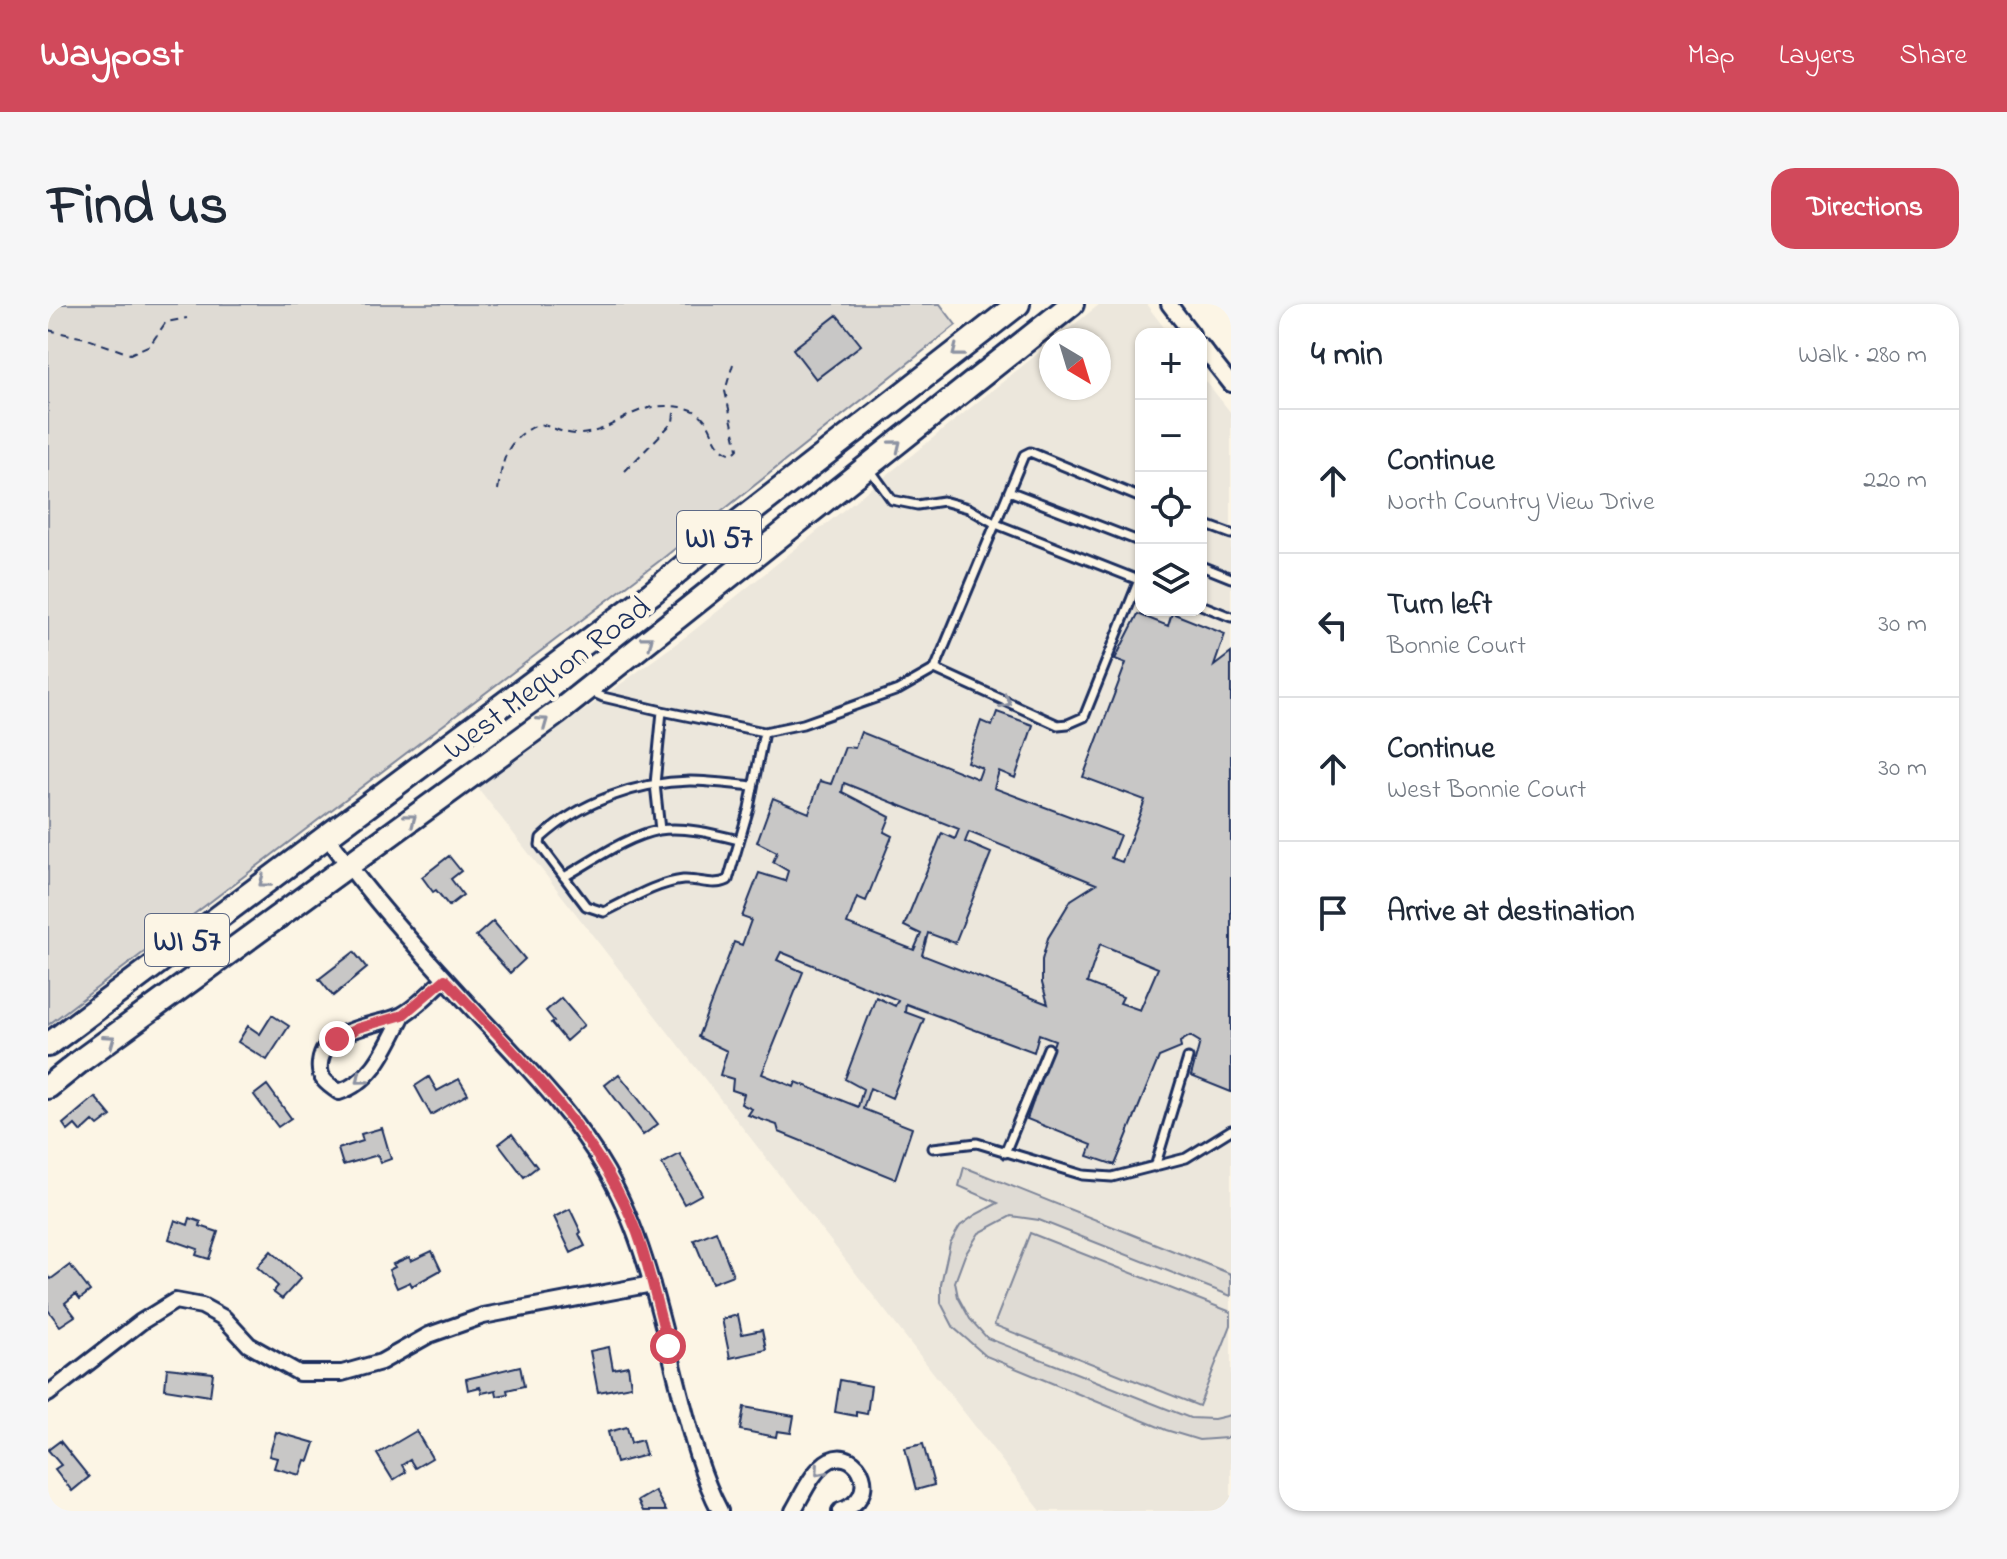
<!DOCTYPE html>
<html lang="en">
<head>
<meta charset="utf-8">
<style>
  body { margin:0; font-family:"Indie Flower",sans-serif; background:#f6f6f7; color:#1f2937 }
  .controls { position:absolute; right:24px; top:24px; display:grid; overflow:hidden; border-radius:16px; box-shadow:0 2px 6px #0004 }
  .controls button { width:72px; height:72px; display:grid; place-items:center; padding:0; border:0; border-bottom:2px solid #e0e1e3; background:#fff; color:#1f2937; font:40px sans-serif }
  .compass { position:absolute; left:991px; top:24px; width:72px; height:72px; border-radius:50%; background:#fff; box-shadow:0 2px 6px #0004; rotate:142deg }
  .stop { position:absolute; width:24px; height:24px; margin:-18px; border:6px solid #d1495b; border-radius:50%; background:#fff }
  .stop.end { background:#d1495b; border-color:#fff; box-shadow:0 2px 8px #0008 }
  .list { margin:0; padding:0; list-style:none }
  h2 { display:flex; justify-content:space-between; align-items:center; height:104px; margin:0; padding:0 32px; font-size:34px }
  h2 small { font-size:26px; font-weight:400; color:#747a83 }
  .list li { display:grid; grid-template-columns:52px 1fr auto; gap:24px; align-items:center; box-sizing:border-box; height:144px; padding:0 32px; border-top:2px solid #e0e1e3 }
  .list b { display:block; font-size:30px; white-space:nowrap }
  .list p { margin:0; font-size:26px; white-space:nowrap; color:#747a83 }
  .list em { font-size:26px; font-style:normal; color:#747a83 }
  .icon { flex:none; width:44px; height:44px; fill:none; stroke:currentColor; stroke-width:2; stroke-linecap:round; stroke-linejoin:round }
  .map { position:relative; flex:none; width:1183px; height:1207px; overflow:hidden; border-radius:24px }
  header { display:flex; align-items:center; gap:48px; box-sizing:border-box; height:112px; padding:0 40px; background:#d1495b; color:#fff }
  header strong { font-size:38px }
  nav { display:flex; gap:44px; margin-inline-start:auto; font-size:28px }
  .intro { display:flex; align-items:center; justify-content:space-between; box-sizing:border-box; height:192px; padding:0 48px }
  h1 { margin:0; font-size:56px }
  .button { padding:20px 36px; border-radius:24px; background:#d1495b; color:#fff; font-size:28px; font-weight:700 }
  main { display:flex; gap:48px; padding:0 48px }
  aside { flex:1; background:#fff; border-radius:24px; box-shadow:0 2px 6px #0004 }
  .map>svg:first-child { display:block }
  .built { fill:#ece7dc }
  .green { fill:#dfdbd4; stroke:#7d8599; stroke-width:2 }
  .building { fill:#c8c7c6; stroke:#1b2f5e; stroke-width:2; fill-rule:evenodd }
  .lines { fill:none; stroke-linecap:round; stroke-linejoin:round }
  .lane-casing { stroke:#1b2f5e; stroke-width:13 }
  .street-casing { stroke:#1b2f5e; stroke-width:20 }
  .primary-casing { stroke:#1b2f5e; stroke-width:28 }
  .path { stroke:#1b2f5e; stroke-width:2; stroke-dasharray:8 6; stroke-linecap:butt }
  .lane { stroke:#fcf5e5; stroke-width:7 }
  .street { stroke:#fcf5e5; stroke-width:14 }
  .primary { stroke:#fcf5e5; stroke-width:22 }
  .oneway { stroke:#8c92a2 }
  .route { stroke:#d1495b; stroke-width:10 }
  .labels { text-anchor:middle; stroke-width:8; stroke-linejoin:round; paint-order:stroke }
  .shield { fill:#fcf5e5; stroke:#5e6a86; stroke-width:2 }
  .shield-label { font-size:30px; font-weight:bold; fill:#1b2f5e }
  .street-label { font-size:32px; fill:#1b2f5e; stroke:#fcf5e5 }
</style>
</head>
<body>
<header>
<strong>Waypost</strong>
<nav><a>Map</a><a>Layers</a><a>Share</a></nav>
</header>
<div class="intro"><h1>Find us</h1><a class="button">Directions</a></div>
<main>
<div class="map">
<svg width="1183" height="1207" viewBox="0 0 1183 1207">
  <rect width="100%" height="100%" fill="#fcf5e5"/>
  <filter id="ink" filterUnits="userSpaceOnUse"><feTurbulence type="fractalNoise" baseFrequency=".0125" numOctaves="2"/><feDisplacementMap in="SourceGraphic" scale="16" xChannelSelector="R" yChannelSelector="G"/><feConvolveMatrix kernelMatrix="1 2 1 2 8 2 1 2 1" color-interpolation-filters="sRGB"/></filter>
  <g filter="url(#ink)">
    <path class="built" d="M1052,0h46l23,30h-28v276h60v-235l30,38v1098h-190l-563,-723 214,-156 359,-289v45h48v-48h-44z"/>
    <path class="green" d="M0,0h892l16,21 -294,234 -614,466z
      M916,863l267,107v22l-192,-76 -28,-4 -32,17 -14,22 -10,27 3,15 12,22 17,19 203,80 24,1 17,-4v20l-5,3 -27,2 -33,-10 -180,-74 -32,-28 -13,-25v-19l9,-41 10,-17 15,-11 23,-12 -39,-17z
      M982,929l201,79v13l-32,81 -205,-81z"/>
    <path class="building" d="M789,11l24,30 -45,34 -23,-30z
      M1124,309l53,21 -11,32 17,-13v439l-40,-16 9,-34 -10,-6 -10,6 1,6 -22,9 -44,108 -27,-9 4,-11 -65,-26 28,-79 -16,-6 -5,18 -128,-48 -1,8 19,7 -32,79 -22,-10 -7,21 49,19 -17,51 -116,-47 -2,-7 -29,-10 4,-6 -11,-5 3,-10 -12,-4 1,-11 -13,-4 7,-24 -29,-14 36,-95 8,3 9,-25 -9,-3 17,-44 26,8 3,-10 -15,-9 4,-10 -20,-10 16,-44 36,15 11,-32 11,3 14,-37 10,1 6,-16 117,47 4,-11 -15,-6 14,-41 11,5 5,-14 36,13 -18,53 -16,-7 -5,17 126,47 -9,23 11,4 23,-62 -62,-23 43,-114 -11,-4 23,-45 30,12zM796,479l115,46 -4,10 -13,-6 -38,93 17,8 -7,16 -67,-26 10,-27 9,4 26,-65 -8,-4 6,-15 -48,-25zM921,528l127,52 -25,16 -23,38 -6,22v23l6,21 -126,-49 6,-22 27,10 36,-90 -26,-11zM1052,640l58,24 -18,42 -20,-7 3,-6 -36,-14zM733,648l117,48 -3,6 -19,-9 -31,82 18,10 -5,18 -62,-25 -2,5 -32,-13 41,-102 -26,-12z
      M401,552l12,15 -10,8 12,16 -14,11 -13,-16 -3,2 -11,-15z
      M445,617l32,38 -15,14 -34,-37z
      M306,648l13,16 -34,28 -14,-17z
      M513,694l23,27 -18,16 -15,-18 3,-2 -8,-10z
      M224,711l17,11 -22,34 -29,-18 10,-16 12,8z
      M571,770l39,50 -15,11 -38,-50z
      M381,773l8,14 22,-12 9,15 -37,21 -16,-29z
      M219,781l24,33 -13,9 -24,-32z
      M47,793l16,19 -13,10 -5,-5 -12,11 -6,-7 -7,6 -5,-7z
      M334,824l9,31 -11,4 -2,-8 -35,10 -5,-16 25,-8 -2,-7z
      M464,830l25,33 -13,10 -25,-33z
      M632,850l22,40 -18,10 -22,-40z
      M522,905l11,23 -2,2 6,12 -14,7 -17,-36z
      M142,914l11,4 -1,4 18,6 -9,27 -13,-4 2,-6 -29,-10 6,-19 13,5z
      M668,927l17,44 -21,8 -18,-43z
      M223,947l30,27 -19,21 -9,-7 5,-6 -21,-19z
      M384,947l9,19 -29,16 -2,-4 -13,6 -8,-18 6,-3 -2,-3 16,-7 2,4z
      M22,961l20,26 -10,8 -4,-5 -11,9 10,13 -15,10 -12,-16v-34l3,3z
      M690,1011l4,19 20,-4 4,20 -36,8 -8,-39z
      M561,1043l4,22 15,-3 3,20 -33,6 -8,-41z
      M472,1062l4,20 -17,4 1,4 -11,2 -1,-6 -14,3 -2,-6 -12,3 -2,-11z
      M119,1064l46,5 -3,23 -45,-7z
      M792,1076l31,6 -4,28 -11,-2v4l-21,-4z
      M696,1103l50,9 -3,17 -14,-2 -1,6 -36,-7z
      M579,1123l4,16 11,-3 4,15 -30,8 -8,-31z
      M368,1127l16,27 -17,10 -5,-8 -8,5 4,7 -13,8 -16,-26z
      M228,1128l39,11 -6,18 -4,-1 -5,15 -26,-7 3,-10 -8,-2z
      M12,1137l29,36 -17,14 -17,-22 6,-4 -13,-15z
      M875,1140l11,41 -18,5 -11,-42z
      M607,1187l11,20h-23l-5,-10z"/>
    <g class="lines">
      <defs>
        <path id="lane" d="M821,164l23,32 25,5 26,-4 25,7 28,16 145,57
          M961,187l132,51
          M1153,219l30,11
          M1153,262l30,12
          M1153,301l30,12
          M887,365l123,56 10,-1 16,-7 55,-137
          M544,388l11,5 59,14
          M704,482c-20,-2 -42,-5 -62,-5 -53,1 -110,21 -149,57l-1,7 46,61 18,6c25,-12 52,-29 79,-32 16,-1 30,7 45,0l21,-72 15,-76
          M612,526l-5,-46 7,-73 102,21 39,-8 95,-34 37,-21 89,-214 6,-3 111,46
          M516,573c29,-16 62,-41 95,-47 25,-4 56,4 80,10
          M885,844l44,-5 106,32 29,2 74,-19 45,-28
          M957,849l43,-105
          M1107,863l33,-109"/>
        <path id="street" d="M1121,0l23,30
          M1153,42l30,38
          M279,532c45,64 100,123 153,181 45,48 94,97 127,155 39,69 54,148 74,224 10,39 20,79 39,115
          M355,711c-16,31 -29,66 -64,77 -12,-8 -21,-14 -19,-29 4,-36 56,-36 82,-48 15,-8 30,-25 43,-36
          M0,1090l93,-72 34,-21 27,5 22,12 25,27 50,28h43l39,-11 48,-27 54,-19 169,-32
          M745,1207c9,-15 20,-42 37,-51 29,-14 53,38 10,51"/>
        <path id="primary" d="M0,741l604,-452 63,-53 303,-236
          M0,783l35,-28 474,-346 515,-409"/>
      </defs>
      <use href="#lane" class="lane-casing"/>
      <use href="#street" class="street-casing"/>
      <use href="#primary" class="primary-casing"/>
      <path class="path" d="M0,26l37,8 45,16 20,-9 16,-23 21,-4
        M577,167l48,-49 1,-9 -2,-6
        M450,186c5,-32 8,-51 41,-66 15,3 25,11 42,10 39,-4 50,-34 100,-27 39,6 24,41 52,47l5,-5 -13,-58 8,-27"/>
      <use href="#lane" class="lane"/>
      <use href="#street" class="street"/>
      <use href="#primary" class="primary"/>
    </g>
    <defs><path id="oneway-chevron" d="M-2-3.5L2.5 0L-2 3.5" fill="none" stroke-width="1.6" stroke-linecap="round" stroke-linejoin="round" transform="scale(2)"/></defs>
    <g class="oneway">
      <use href="#oneway-chevron" transform="translate(909 48) rotate(142)"/>
      <use href="#oneway-chevron" transform="translate(848 141) rotate(-39)"/>
      <use href="#oneway-chevron" transform="translate(600 337) rotate(-38)"/>
      <use href="#oneway-chevron" transform="translate(958 398) rotate(24)"/>
      <use href="#oneway-chevron" transform="translate(495 418) rotate(-36)"/>
      <use href="#oneway-chevron" transform="translate(363 515) rotate(-37)"/>
      <use href="#oneway-chevron" transform="translate(216 578) rotate(143)"/>
      <use href="#oneway-chevron" transform="translate(62 736) rotate(-36)"/>
      <use href="#oneway-chevron" transform="translate(313 775) rotate(140)"/>
      <use href="#oneway-chevron" transform="translate(772 1167) rotate(131)"/>
    </g>
  </g>
  <g class="lines" filter="url(#ink)">
    <path class="route" d="M289,735l21,-11 45,-13 42,-36c72,77 154,154 192,254 13,36 21,75 31,113"/>
  </g>
  <g class="labels">
    <g class="shield">
      <rect x="629" y="207" width="84" height="52" rx="6"/>
      <rect x="97" y="610" width="84" height="52" rx="6"/>
    </g>
    <g class="shield-label">
      <text x="671" y="243">WI 57</text>
      <text x="139" y="646">WI 57</text>
    </g>
    <g class="street-label">
      <text transform="translate(498 373) rotate(-37)" y="11">West Mequon Road</text>
    </g>
  </g>
</svg>
<div class="controls">
<button>+</button>
<button>−</button>
<button><svg class="icon" aria-label="locate" viewBox="0 0 24 24"><circle cx="12" cy="12" r="6"/><path d="M12 2v4M12 18v4M2 12h4M18 12h4"/></svg></button>
<button><svg class="icon" aria-label="layers" viewBox="0 0 24 24"><path d="M12 4l9 5-9 5-9-5zM3 14l9 5 9-5"/></svg></button>
</div>
<svg class="compass" viewBox="-18 -18 36 36"><path d="M0-13l5 13h-10z" fill="#e53935"/><path d="M0 13l5-13h-10z" fill="#747a83"/></svg>
<div class="stop" style="left:620px;top:1042px"></div>
<div class="stop end" style="left:289px;top:735px"></div>
</div>
<aside>
<h2>4 min<small>Walk · 280 m</small></h2>
<ul class="list">
<li><svg class="icon" aria-label="ahead" viewBox="0 0 24 24"><path d="M12 20V5M6 11l6-6 6 6"/></svg><div><b>Continue</b><p>North Country View Drive</p></div><em>220 m</em></li>
<li><svg class="icon" aria-label="left" viewBox="0 0 24 24"><path d="M17 20v-9H6M10 6l-5 5 5 5"/></svg><div><b>Turn left</b><p>Bonnie Court</p></div><em>30 m</em></li>
<li><svg class="icon" aria-label="ahead" viewBox="0 0 24 24"><path d="M12 20V5M6 11l6-6 6 6"/></svg><div><b>Continue</b><p>West Bonnie Court</p></div><em>30 m</em></li>
<li><svg class="icon" aria-label="arrive" viewBox="0 0 24 24"><path d="M6 21V4h12l-3 4 3 4H6"/></svg><div><b>Arrive at destination</b></div></li>
</ul>
</aside>
</main>
</body>
</html>
